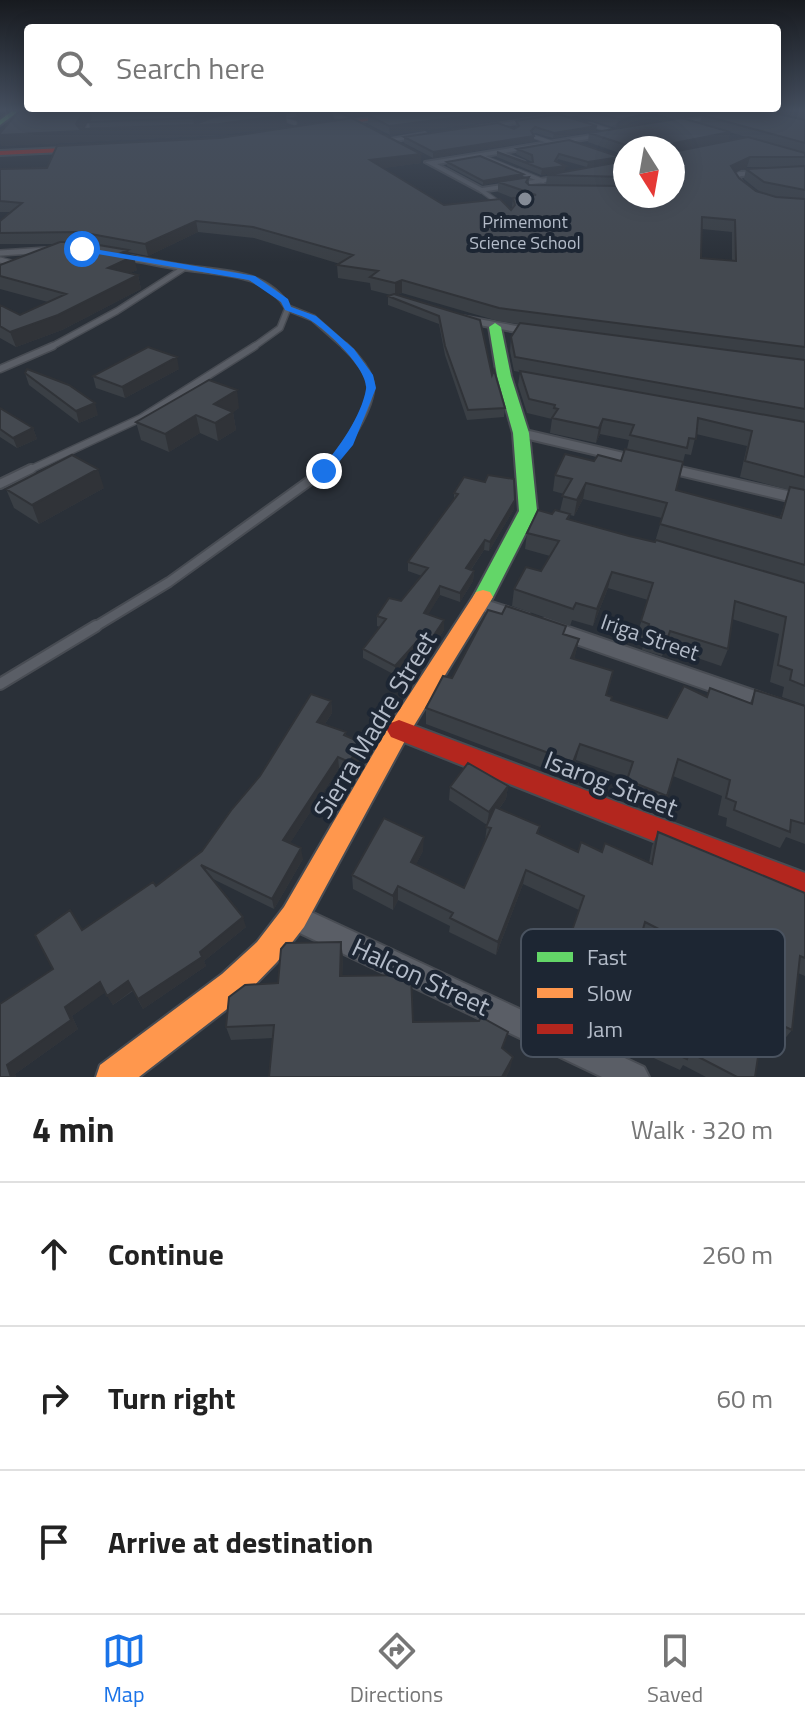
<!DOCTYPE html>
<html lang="en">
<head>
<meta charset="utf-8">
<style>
  body { margin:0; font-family:"Titillium Web",sans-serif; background:#f2f2f2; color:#222 }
  .compass { position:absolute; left:613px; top:136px; width:72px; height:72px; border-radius:50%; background:#fff; box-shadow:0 4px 20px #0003; rotate:169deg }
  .stop { position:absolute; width:24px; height:24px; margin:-18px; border:6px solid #1a73e8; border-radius:50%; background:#fff }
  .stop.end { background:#1a73e8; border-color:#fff; box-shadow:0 2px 8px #0008 }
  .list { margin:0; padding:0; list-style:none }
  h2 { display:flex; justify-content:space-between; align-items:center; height:104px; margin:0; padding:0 32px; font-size:34px }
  h2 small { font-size:26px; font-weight:400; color:#767676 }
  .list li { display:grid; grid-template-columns:52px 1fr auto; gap:24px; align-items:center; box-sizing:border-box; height:144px; padding:0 32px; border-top:2px solid #e0e0e0 }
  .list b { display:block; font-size:30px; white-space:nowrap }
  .list em { font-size:26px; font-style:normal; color:#767676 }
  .icon { flex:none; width:44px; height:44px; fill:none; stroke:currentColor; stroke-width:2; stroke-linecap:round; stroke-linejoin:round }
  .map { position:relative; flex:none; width:805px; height:1077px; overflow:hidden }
  .search { position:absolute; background:#fff; box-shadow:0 4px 20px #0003; left:24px; right:24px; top:24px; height:88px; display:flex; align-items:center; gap:20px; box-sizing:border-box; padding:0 28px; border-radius:8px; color:#767676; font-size:30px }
  .sheet { height:536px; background:#fff }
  nav { display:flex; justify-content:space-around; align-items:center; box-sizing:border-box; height:112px; border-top:2px solid #e0e0e0; background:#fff; font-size:22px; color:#767676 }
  nav a { display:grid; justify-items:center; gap:4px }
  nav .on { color:#1a73e8 }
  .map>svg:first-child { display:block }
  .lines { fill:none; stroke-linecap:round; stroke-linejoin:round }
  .lane-far5-casing { stroke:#484c53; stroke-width:5 }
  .lane-far4-casing { stroke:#484c53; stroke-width:6 }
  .lane-far3-casing { stroke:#484c53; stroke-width:8 }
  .lane-far2-casing { stroke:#484c53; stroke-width:9 }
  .lane-far1-casing { stroke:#484c53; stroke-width:12 }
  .lane-casing { stroke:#484c53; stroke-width:14 }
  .street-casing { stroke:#484c53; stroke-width:4 }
  .fast-casing { stroke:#484c53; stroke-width:4 }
  .slow-casing { stroke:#484c53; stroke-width:4 }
  .jam-casing { stroke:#484c53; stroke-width:4 }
  .lane-far5 { stroke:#5a5e66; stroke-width:3 }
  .lane-far4 { stroke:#5a5e66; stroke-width:4 }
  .lane-far3 { stroke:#5a5e66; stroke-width:5 }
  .lane-far2 { stroke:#5a5e66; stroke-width:6 }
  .lane-far1 { stroke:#5a5e66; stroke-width:8 }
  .lane { stroke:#5a5e66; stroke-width:10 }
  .street { fill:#5a5e66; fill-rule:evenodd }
  .fast { fill:#63d668; fill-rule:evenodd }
  .slow { fill:#ff974d; fill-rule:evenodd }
  .jam { fill:#b3261e; fill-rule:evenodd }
  .wall { fill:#3a3f45; fill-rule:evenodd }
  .shaded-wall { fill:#303338 }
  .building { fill:#444950; stroke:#303338; stroke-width:2; fill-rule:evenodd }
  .route { fill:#1a73e8 }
  .poi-dot { fill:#848b96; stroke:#1d2633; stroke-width:3 }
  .labels { text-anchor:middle; stroke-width:8; stroke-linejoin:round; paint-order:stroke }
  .far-poi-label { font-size:18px; fill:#b4bcc9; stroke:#1d2633 }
  .street-label { font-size:22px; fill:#b4bcc9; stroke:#1d2633 }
  .near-street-label { font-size:26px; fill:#b4bcc9; stroke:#1d2633 }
  .key { fill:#1d2633; stroke:#4a5360; stroke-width:2 }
  .key-label { font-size:22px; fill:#b4bcc9 }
</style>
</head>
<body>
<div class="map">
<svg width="805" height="1077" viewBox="0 0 805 1077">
  <rect width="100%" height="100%" fill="#2a3038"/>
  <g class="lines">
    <defs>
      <path id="lane-far5" d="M546,111l18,5
        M276,117l19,6
        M279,117l38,-6
        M589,124l28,9
        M83,136l6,-11
        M535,137l18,6
        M499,152l25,10
        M479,155l44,18"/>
      <path id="lane-far4" d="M518,171l25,10
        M481,190l22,16"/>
      <path id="lane-far3" d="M0,253l47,-3
        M124,257c19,3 37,7 56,10 39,6 86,3 108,41l-8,20 -28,20
        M0,260l11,3 -11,12
        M288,308l25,10 34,30
        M49,348l68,-37 67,-43"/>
      <path id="lane-far2" d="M0,369l53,-23
        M27,471l114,-53 114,-72
        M324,471c17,-18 44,-56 47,-82 1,-15 -16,-34 -26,-43"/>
      <path id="lane-far1" d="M0,484l31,-15
        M93,628l76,-46 157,-113"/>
      <path id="lane" d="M0,684l96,-58"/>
      <path id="street" d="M320,111h8l41,17 -5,1z
        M578,111h14l-112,18 -3,-2z
        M740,111h13l-85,15 -3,-2z
        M610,132l2,3 -175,29 45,24 85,-13 -3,4 -83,13 -56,-30z
        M425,133l2,3 -39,6 -3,-2z
        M805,169v4l-64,3 -2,1 10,16 -4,2 -14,-18 8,-5z
        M462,316l76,14 5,3 -5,3 -80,-15v-4z
        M521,429l124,29 2,3 -7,4 -124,-29v-6z
        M663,463l142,32v10l-147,-35 -2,-3z
        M479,598l50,16 3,5 -3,5 -6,1 -50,-17 -3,-4 3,-4z
        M545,619l260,89v16l-266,-93 -3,-5 3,-5z
        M294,904l350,163 5,10h-47l-317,-151 -4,-9 4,-9z"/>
      <path id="fast" d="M12,111h7l-19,14v-5z
        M495,323l6,4 10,49 18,57 8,78 -44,86 -3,5h-14l-3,-5 46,-86 -6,-78 -16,-57 -8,-49z"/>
      <path id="slow" d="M483,590l7,2 3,5 -86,140 -103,190 -27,35 -33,34 -105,81h-43l4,-12 122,-91 35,-32 27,-35 107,-184 85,-131z"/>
      <path id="jam" d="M413,111h16l-101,16 -3,-2z
        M86,147l-3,4 -83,4v-4z
        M399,720l406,153v28l-414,-164 -4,-7 4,-7z"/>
    </defs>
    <use href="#lane-far5" class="lane-far5-casing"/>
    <use href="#lane-far4" class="lane-far4-casing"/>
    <use href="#lane-far3" class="lane-far3-casing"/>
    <use href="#lane-far2" class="lane-far2-casing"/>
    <use href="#lane-far1" class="lane-far1-casing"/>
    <use href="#lane" class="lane-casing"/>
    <use href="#street" class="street-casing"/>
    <use href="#fast" class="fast-casing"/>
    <use href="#slow" class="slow-casing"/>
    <use href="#jam" class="jam-casing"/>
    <use href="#lane-far5" class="lane-far5"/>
    <use href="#lane-far4" class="lane-far4"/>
    <use href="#lane-far3" class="lane-far3"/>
    <use href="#lane-far2" class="lane-far2"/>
    <use href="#lane-far1" class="lane-far1"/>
    <use href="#lane" class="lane"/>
    <use href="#street" class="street"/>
    <use href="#fast" class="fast"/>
    <use href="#slow" class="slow"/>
    <use href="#jam" class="jam"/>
  </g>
  <path class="wall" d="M26,111h70l-12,1 3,9 -5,8h8l-1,-7 2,-3 -2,-6 20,-1 3,-1h180l-14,2 9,13 -66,9 -220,11 -1,-13z
    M333,111h57l-37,5z
    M579,111h143l-106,17 -38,-12z
    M770,111h35v9z
    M543,114l-153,21 -22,-11v-9z
    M702,115l103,5v585l-23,-8 2,-10 -14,-5 9,-48 -47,-15 -4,30 -7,17 -56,-19 -3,9 -20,-6 2,-10 -8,-2 12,-38 -40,-12 -15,38 -21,-6 -2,6 -58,-20 2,-17 27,-18 9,-15 -25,-7 2,-16 25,-19 8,-3 4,-17 -11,-3 2,-16 39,-14h27l6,-12 2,-9 -29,-6 -4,9 -46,-10 2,-14 -25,-6 -9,-28 2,-13 -6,-1 -4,-20 1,-14 8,-13 -21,-3 -96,-28 -5,2 83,25 12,55 13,33 -1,9 -37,3 -22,-65 -6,-31 -51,-19v-9l3,-1 -20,-5 -1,-7 -32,-5 -1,-13 3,-1 -86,-26 -56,-6 -50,24 -20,-4 9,18 -7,3 8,2 3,14 -79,41 -46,17 -16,-9v-33l20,10 28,-13 -48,-13v-24l56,-21h-56v-23l10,-9h-10v-43l421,-15v9l-38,5 61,37 67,5 1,-2 1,-10 -15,-6v-10l-15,3 -36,-19v-4l76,12 -1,4 7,-1v8h17l1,-10 78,-14v35l48,-48h-48v7l-37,-13 1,-9 111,-9zM708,126l56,16 -36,-1 2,-9zM747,167h44l-45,2 -2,10 16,13 -4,-1 -17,-13 -4,-5zM702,229l30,3v29l-31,-3zM696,434l51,12 -7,31 49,13 -9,27 -104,-27 9,-36 6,1zM583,499l79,19 -7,24 -26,-6 -60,-17 1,-4 4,1z
    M516,121l80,10 -43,7 -18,-5 -2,1 1,2v5l-101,17 -29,-15v-6l110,-8 2,-1z
    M517,149l103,8 -1,5 -32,5 -29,-8 -1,2 8,10 -24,4 -44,-18v-5l31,11 4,-1 -16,-8z
    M179,369l-54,29 -29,-10 -3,-12z
    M25,373l73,42 -19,8 -50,-38z
    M0,408l33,20 4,11 -20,9 -17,-11z
    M239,408l-6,4 3,18 -18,11 -18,-8 -31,19 -28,-12 -5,-18z
    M104,488l-65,36 -25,-16 -8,-19z
    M454,493l60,16 -25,42 -5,-1 -13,20 3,1 -1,10 -13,21 -20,-7 -12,19 16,6v10l-14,20 -9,-3 -26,28 -32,-17v-9l17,-22 -3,-1v-10l24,-15 21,-25 -14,-5v-9l46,-63z
    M565,634l14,5 -5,20 37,41 56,18 39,-21 44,6 5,-13 50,16v138l-19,-7 -6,11 -54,-22 1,-8 -9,-3 4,-19 -49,-20 -13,37 -38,-16 6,-19 -52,-18 -7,18 -143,-54v-16l26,-30z
    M331,701l1,12 -7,11 21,8v4l16,7 1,12 -13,18 -11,-5 -49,75 13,16 -29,50 -61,-30 33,48 -42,34 2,5 -63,43 -10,-18 -20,14 -8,-13 -33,24 6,13 -63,45 1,3h-16l53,-108 29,-39 74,-44 46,-35z
    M508,786l-2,13 -7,10 41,17 -2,8 40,18h24l47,11 3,-17 6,-14 147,61v83l-7,-3 -6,57 -10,12 -20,-9 -7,44h-49l-23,-12 -3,5 -70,-32 -1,2 -63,-33 33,-97 -56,-26 -27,71 -47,-23 1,-6 -52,-26 -5,10 -40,-21 -1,-14 71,-24 -7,13 48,24 21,-47 2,-16 -38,-25 1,-13zM641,937l48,24 -7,46 -34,-15 -15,-27z
    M343,957l-1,19 71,46 91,27 6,20 -4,8h-237l4,-39 -42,2 -5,-13z"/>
  <path class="shaded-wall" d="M26,111h70l-12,1 3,9 -6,10 113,-6 -1,-7 16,-7h50l27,4 1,11 -66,9 -220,11 -1,-11z
    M353,111h37l-37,5z
    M508,111h36l-1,3 -153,21 -1,-9z
    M672,111h50l-106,17 2,-9z
    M333,112l1,7 -35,5v-7z
    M597,126l-1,5 -43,7 1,-5z
    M730,132l-2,9 -55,11 1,-9z
    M534,136v5l-101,17v-6z
    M421,154v9l-51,7v-10z
    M620,157l-1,5 -32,5 1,-5z
    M750,157l-3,10 -19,9 3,-10z
    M566,166l-1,5 -24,4 1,-6z
    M523,174l-1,4 -39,7v-4z
    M196,221l2,11 -50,24 -3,-12z
    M128,250l2,8 4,-2 3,14 -26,12 -3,-14 13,-15z
    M138,275l3,14 -79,41 -46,17 -6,-15z
    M402,280v13l-7,3v-13z
    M177,357l2,12 -54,29 -3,-11z
    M237,390l2,18 -6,4 3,18 -18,11 -3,-18 -1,-19z
    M95,403l3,12 -19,8 -3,-12z
    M196,415l4,18 -31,19 -4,-18z
    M603,419l-3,15 -4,9 3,-15z
    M33,428l4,11 -20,9 -4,-10z
    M98,469l6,19 -65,36 -7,-19z
    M586,483l-3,16 -9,17 3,-16z
    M515,500l-1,9 -25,42 1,-9z
    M485,540l-1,10 -18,27v-9z
    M474,571l-1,10 -13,21v-9z
    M612,572l-4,16 -15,38 4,-17z
    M440,586v9l-16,27v-9z
    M444,620v10l-14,20v-9z
    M421,637v10l-26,28v-9z
    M579,639l-4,17 -7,18 3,-16z
    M331,701l1,12 -13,20 -2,-11z
    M362,743l1,12 -13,18 -1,-11z
    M580,744l-4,16 -7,18 4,-16z
    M338,757l1,11 -54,83 -2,-11z
    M508,786l-2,13 -19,26 2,-13z
    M424,837l-1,14 -13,25 1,-14z
    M301,848l2,11 -29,50 -2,-10z
    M526,870l-3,14 -27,71 2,-13z
    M398,886v14l-5,10v-14z
    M243,917l3,10 -42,34 2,5 -63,43 -5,-10 62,-47z
    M341,942l2,15 -1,33 -2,-14z
    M128,981l5,9 -20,15 -6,-9z
    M100,982l6,10 -34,24 6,13 -63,45 1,3h-5l-4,-12 58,-58z
    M513,1057l-3,12 -4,8h-4z"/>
  <path class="building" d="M19,111h65l-8,13 4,5 114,-4 19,-8 37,-6h18l18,4 -67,9 -219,11v-2z
    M113,111h96l-16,7 -104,4 2,-5 -2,-4 20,-1z
    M303,111h24l6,1 -34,5 -3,-5z
    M397,111h111l-119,15 -21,-11z
    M589,111h83l-54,8z
    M731,111h35l39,9v23l-103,-28z
    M558,114l39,12 -43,7 -19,-6 -4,4 3,5 -101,16 -29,-15 94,-14 16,6 5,-3 -3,-5z
    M352,118l69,36 -51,6 74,45 56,-6 11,11 4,-5 -2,-7 23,-3 -38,-13 31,-5 -3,5 3,3 96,1v10h48v-48h-44v-2l-40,-13 93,-15 48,14 -56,11 -1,9 75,-15 57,16v4h-55l-19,9 8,12 17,13 20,6 29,2v148l-306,-39 -97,-28 -7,3 -25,-6 8,-6 -41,-6 16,-10 -100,-28 -57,-6 -51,23 -65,-12 -80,1v-12l22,-18 -22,-2v-32l47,-1 10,-22 163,-8zM702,217l33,3 1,41 -35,-3z
    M569,140l51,17 -32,5 -29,-8 -4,7 11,5 -24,3 -45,-17 31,11 5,-1 -1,-7 -15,-6z
    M480,156l43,18 -40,7 -36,-19z
    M625,161v16l-78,-2z
    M805,166v24l-41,-8 -18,-13z
    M60,242h21l47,8 -7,3 13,3 -26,12 30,7 -80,40 -48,17 -10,-6v-21l20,10 46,-21 -66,-18v-11z
    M394,294l86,26 12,55 2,-5 11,38 -37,2 -23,-64 -6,-30 -51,-20z
    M520,323l285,37v49l-290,-52 -4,-20z
    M148,347l29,10 -55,30 -29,-11z
    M27,369l42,16 26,18 -19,8 -51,-38z
    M520,371l285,51v55l-60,-16 7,-30 -54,-13 -2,21 -7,-1 -2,10 -57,-13 4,-10 -31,-6 -4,9 -47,-10 6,-9 -4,-1 1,-3 -26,-6z
    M209,380l28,10 -23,14 19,8 -18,11 -19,-8 -31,19 -29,-12z
    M0,408l33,20 -20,10 -13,-9z
    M625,449l58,13 -7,28 105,28 9,-31 15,3v75l-145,-41 7,-21 -81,-20 -9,17 -15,-4 10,-17 -17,-4 10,-21 29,7 4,-6 23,6z
    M72,455l26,14 -66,36 -26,-16z
    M488,475l26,4 1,21 -25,42 -5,-2 -19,28 8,3 -14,22 -20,-7 -16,27 20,7 -14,21 -9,-4 -26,29 -32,-17 23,-30 -9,-3 12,-18 12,3 27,-33 -20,-6 50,-68 -4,-1 10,-16 21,5z
    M538,510l14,4 3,-4 15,4 -3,5 62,17 26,6 1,-2 149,43v103l-15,-6 2,-10 -14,-5 8,-48 -51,-16 -7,48 -58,-18 -3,9 -21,-7 3,-9 -8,-3 12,-38 -41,-11 -15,37 -21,-6 -3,6 -59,-20 12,-22 15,4 18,-30 -32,-8z
    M506,606l60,20 -3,8 16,5 -8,19 42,13 -7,24 6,2 -1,3 56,18 17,-32 23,11 3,-9 42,16 3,-14 50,16v118l-14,-4 -1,12 -56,-22 2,-8 -10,-4 4,-18 -52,-21 -11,37 -40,-16 6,-18 -53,-18 -7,18 -147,-54 17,-32 9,2 36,-68 14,4z
    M311,694l20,7 -14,21 29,10 -2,3 18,8 -13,19 -11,-5 -55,83 18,8 -29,51 -71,-34 42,52 -43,35 2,5 -64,42 -10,-18 -21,15 -7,-14 -35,25 6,13 -64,45 4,12h-11v-73l53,-35 -18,-34 35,-25 12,20 71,-48 3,4 46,-35 30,-42 28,-33z
    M468,763l40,23 -19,26 -39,-25z
    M495,807l45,19 -3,7 41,19 3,-10 21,10 3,-9 47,21 6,-32 147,61v65l-5,-2 -8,74 -28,-13 -9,60h-18l-48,-25 -2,7 -71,-33 -1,2 -65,-34 34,-98 -58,-26 -28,72 -48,-24 3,-5 -55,-27 -5,10 -41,-21 32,-57 40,19 -13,25 53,26 27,-60 -5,-1zM645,922l51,26 -8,61 -40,-17 4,-17 -19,-10z
    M341,942l-1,34 71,-1 2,47 66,-1 2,-4 27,15 -6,16 11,9 -11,20h-233l5,-52 -48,2 3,-30 16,-12 33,-2 3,-34 5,-6z"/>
  <linearGradient id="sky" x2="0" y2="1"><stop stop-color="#171a1f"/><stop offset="0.42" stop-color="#444e5e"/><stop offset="1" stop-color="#444e5e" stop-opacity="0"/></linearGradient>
  <rect width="805" height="262" fill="url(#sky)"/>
  <path class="route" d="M82,247l173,29 33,23 3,8 25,9 38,33 19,26 3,13 -23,57 -24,29h-9v-5c18,-19 42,-54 46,-80 3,-20 -42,-62 -58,-70 -7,-4 -16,-6 -23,-9l-4,-8 -32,-22 -169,-29z"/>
  <circle class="poi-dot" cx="525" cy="199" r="8"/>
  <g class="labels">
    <g class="far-poi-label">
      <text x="525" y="228">Primemont<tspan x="525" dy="21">Science School</tspan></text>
    </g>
    <g class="street-label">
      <text transform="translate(650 637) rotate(19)" y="8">Iriga Street</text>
    </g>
    <g class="near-street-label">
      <text transform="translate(375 725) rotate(-59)" y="9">Sierra Madre Street</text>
      <text transform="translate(611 784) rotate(21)" y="9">Isarog Street</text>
      <text transform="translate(421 977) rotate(25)" y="9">Halcon Street</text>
    </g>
  </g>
  <rect x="521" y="929" width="264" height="128" rx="12" class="key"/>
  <rect x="537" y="952" width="36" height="10" fill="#63d668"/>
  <rect x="537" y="988" width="36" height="10" fill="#ff974d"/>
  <rect x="537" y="1024" width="36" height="10" fill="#b3261e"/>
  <g class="key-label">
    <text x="587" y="965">Fast</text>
    <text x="587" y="1001">Slow</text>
    <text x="587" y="1037">Jam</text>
  </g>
</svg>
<svg class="compass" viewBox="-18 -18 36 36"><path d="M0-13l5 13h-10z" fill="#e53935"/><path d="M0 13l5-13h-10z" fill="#767676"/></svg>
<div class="stop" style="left:82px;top:249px"></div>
<div class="stop end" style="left:324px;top:471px"></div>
<div class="search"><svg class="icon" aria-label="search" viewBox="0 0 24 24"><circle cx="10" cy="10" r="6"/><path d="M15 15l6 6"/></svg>Search here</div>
</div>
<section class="sheet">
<h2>4 min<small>Walk · 320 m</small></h2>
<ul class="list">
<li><svg class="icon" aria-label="ahead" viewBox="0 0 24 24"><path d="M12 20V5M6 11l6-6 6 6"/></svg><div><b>Continue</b></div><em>260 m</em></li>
<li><svg class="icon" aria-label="right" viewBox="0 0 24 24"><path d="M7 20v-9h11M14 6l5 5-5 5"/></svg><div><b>Turn right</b></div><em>60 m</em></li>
<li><svg class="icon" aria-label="arrive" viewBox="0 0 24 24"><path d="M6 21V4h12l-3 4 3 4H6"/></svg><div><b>Arrive at destination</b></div></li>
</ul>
</section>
<nav>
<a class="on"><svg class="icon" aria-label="map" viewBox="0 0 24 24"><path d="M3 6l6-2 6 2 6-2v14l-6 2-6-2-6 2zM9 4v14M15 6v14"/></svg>Map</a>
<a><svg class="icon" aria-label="directions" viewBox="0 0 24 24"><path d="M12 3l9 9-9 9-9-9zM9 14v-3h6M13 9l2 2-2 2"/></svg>Directions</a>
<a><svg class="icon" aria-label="saved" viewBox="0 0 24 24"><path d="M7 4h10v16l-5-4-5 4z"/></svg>Saved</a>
</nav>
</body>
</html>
